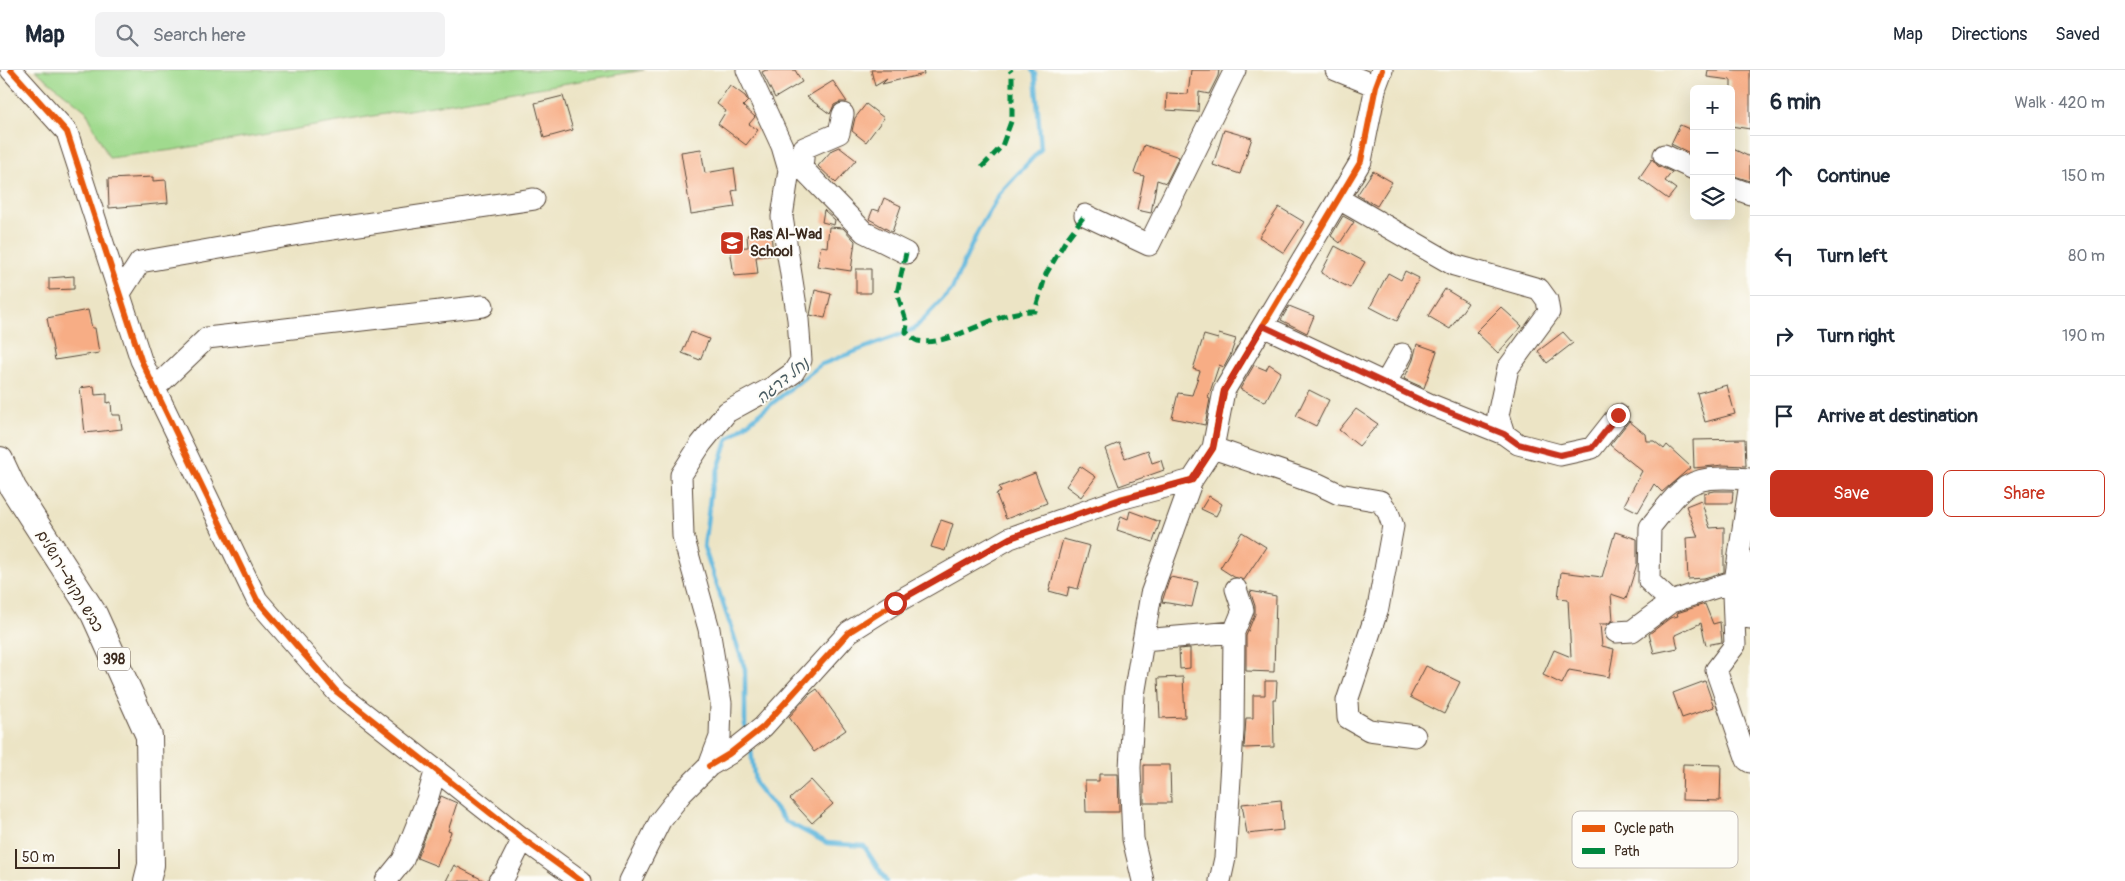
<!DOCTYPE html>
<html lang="en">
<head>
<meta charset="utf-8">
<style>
  body { margin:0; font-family:Pangolin,"Playpen Sans Hebrew",sans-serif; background:#f2f2f3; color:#1f2937 }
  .controls { position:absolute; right:15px; top:15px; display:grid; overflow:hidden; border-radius:8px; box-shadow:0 5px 20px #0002 }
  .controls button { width:45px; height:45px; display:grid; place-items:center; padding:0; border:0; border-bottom:1px solid #e0e1e3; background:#fff; color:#1f2937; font:25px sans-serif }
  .scale { position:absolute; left:15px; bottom:12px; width:105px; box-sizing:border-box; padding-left:5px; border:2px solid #3b2a1e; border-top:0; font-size:14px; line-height:18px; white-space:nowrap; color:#3b2a1e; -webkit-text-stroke:4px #fdfcf7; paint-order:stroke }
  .stop { position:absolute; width:15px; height:15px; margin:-11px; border:4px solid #c8321e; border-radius:50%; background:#fff }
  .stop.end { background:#c8321e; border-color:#fff; box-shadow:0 1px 5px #0008 }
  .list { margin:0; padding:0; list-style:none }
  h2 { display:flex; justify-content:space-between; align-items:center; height:65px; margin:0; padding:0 20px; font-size:21px }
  h2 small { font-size:16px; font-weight:400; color:#747a83 }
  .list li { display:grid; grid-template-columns:32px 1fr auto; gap:15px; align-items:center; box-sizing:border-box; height:80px; padding:0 20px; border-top:1px solid #e0e1e3 }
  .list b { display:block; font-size:19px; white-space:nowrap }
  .list em { font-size:16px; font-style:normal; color:#747a83 }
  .actions { display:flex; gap:10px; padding:15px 20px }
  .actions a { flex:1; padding:11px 0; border:1px solid #c8321e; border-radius:8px; text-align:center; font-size:18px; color:#c8321e }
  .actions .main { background:#c8321e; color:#fff }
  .icon { flex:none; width:28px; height:28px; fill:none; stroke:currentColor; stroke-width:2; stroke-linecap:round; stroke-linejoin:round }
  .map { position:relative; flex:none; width:1750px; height:811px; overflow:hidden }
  header { display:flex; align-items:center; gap:30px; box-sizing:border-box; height:70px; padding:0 25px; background:#fff; border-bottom:1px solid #e0e1e3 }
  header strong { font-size:24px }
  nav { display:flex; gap:28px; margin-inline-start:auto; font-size:18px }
  .search { width:350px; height:45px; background:#f2f2f3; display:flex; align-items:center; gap:12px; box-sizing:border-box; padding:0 18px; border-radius:8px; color:#747a83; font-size:19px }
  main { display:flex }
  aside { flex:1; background:#fff }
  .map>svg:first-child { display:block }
  .green { fill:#a0da8e; stroke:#6e8256 }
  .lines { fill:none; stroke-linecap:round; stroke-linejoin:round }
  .stream { stroke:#60b7dd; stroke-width:4.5 }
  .building { fill:#f7ad85 }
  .minor-casing { stroke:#564637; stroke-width:23 }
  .major-casing { stroke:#564637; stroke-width:28 }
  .minor { stroke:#fff; stroke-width:21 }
  .major { stroke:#fff; stroke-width:26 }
  .quiet { stroke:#00873e; stroke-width:5; stroke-dasharray:10 5; stroke-linecap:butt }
  .cycleway-casing { stroke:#fdfcf7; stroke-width:9 }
  .cycleway { stroke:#e8590c; stroke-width:6 }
  .route { stroke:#c8321e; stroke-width:6 }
  .labels { text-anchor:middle; stroke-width:4; stroke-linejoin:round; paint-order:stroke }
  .shield { fill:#fdfcf7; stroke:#75695f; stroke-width:1 }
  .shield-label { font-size:14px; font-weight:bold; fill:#3b2a1e }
  .poi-label { font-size:15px; font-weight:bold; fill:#3b2a1e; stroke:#fdfcf7; text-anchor:start }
  .street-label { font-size:15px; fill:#3b2a1e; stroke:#fdfcf7 }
  .water-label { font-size:16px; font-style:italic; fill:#485b61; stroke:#fdfcf7 }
  .key { fill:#fdfcf7; stroke:#c3bdb6; stroke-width:1 }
  .key-label { font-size:14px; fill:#3b2a1e }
</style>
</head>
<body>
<header>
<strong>Map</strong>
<div class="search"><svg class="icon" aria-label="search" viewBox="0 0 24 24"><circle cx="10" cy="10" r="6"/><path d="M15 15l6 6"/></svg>Search here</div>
<nav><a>Map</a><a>Directions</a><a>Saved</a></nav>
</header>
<main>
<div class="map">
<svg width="1750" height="811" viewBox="0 0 1750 811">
  <rect width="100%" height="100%" fill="#fdfcf7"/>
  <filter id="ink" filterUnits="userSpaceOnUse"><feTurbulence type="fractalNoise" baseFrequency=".02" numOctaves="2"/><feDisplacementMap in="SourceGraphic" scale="10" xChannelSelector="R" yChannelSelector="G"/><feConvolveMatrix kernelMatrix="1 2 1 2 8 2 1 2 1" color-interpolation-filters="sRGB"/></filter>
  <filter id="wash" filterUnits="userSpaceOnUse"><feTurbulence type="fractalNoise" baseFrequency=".0096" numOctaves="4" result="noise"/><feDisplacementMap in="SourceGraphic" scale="20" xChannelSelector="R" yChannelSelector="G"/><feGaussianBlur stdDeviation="1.12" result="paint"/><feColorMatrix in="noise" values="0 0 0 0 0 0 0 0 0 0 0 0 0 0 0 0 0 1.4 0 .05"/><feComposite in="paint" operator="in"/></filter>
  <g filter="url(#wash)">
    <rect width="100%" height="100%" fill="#ece4c5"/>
    <path class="green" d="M35,0h609l-471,80 -64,8 -23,-47z"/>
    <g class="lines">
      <path class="stream" d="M745,663v-64l-41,-122 7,-57 17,-51 92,-74 94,-36 38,-40 25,-56 23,-40 41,-44 -6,-75 -3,-4
        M751,680l4,33 30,38 42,22 37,3 22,35"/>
    </g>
    <g id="blocks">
      <path class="building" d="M766,0h29l7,12 -27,16 -13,-26z
        M871,0h52l1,4 -42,10 5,-5 -12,7z
        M1191,0h28l-1,6 -9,18 -10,-2 -1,20 -32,-2 1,-17 21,1z
        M1708,0h42v59l-19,-3v-46l-24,-3z
        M833,11l14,21h-7l-6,3 -4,9 -23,-17z
        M730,15l15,11 3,5 -5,5 12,11 -6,7 9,6 -12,15 -28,-21 8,-13 -9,-7z
        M563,26l10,34 -29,8 -9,-35z
        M866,34l18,14 -18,24 -14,-11 3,-13z
        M1680,55l14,6v24l-23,-11z
        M1224,60l28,8 -12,36 -27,-9z
        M1144,75l35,12 -13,26 -9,-3 -6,33 -14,-3 7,-34 -10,-3z
        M839,77l17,13 -20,23 -18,-17 14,-16z
        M1731,78l19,9v24l-19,-6z
        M701,79l4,24 29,-5 3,22 -5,1 3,16 -44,7 -10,-62z
        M1652,89l6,7 14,6 -7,9 11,8 -8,10 -29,-21z
        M1373,101l19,11 -15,24 -20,-11z
        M153,107v4l13,-1 2,23 -59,5 -1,-29z
        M884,128l17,8 -9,26 -23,-13 4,-10 6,2z
        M1279,137l25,15 -20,31 -25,-16z
        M824,140l11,10 -1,5 -12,-3z
        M1343,146l11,6 -14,21 -9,-7z
        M829,157l14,1 12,13 -4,30 -34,-5 4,-20 6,1z
        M771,163l2,22 -17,2 2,17 -24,2 -4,-28 18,-1 -1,-12z
        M1335,176l30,16 -15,26 -29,-15z
        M856,199h15v24h-15z
        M1405,201l14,7 -22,43 -27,-14 18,-34 13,7z
        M74,206v13l-25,1v-12z
        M1445,219l23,14 -18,26 -22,-13z
        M815,220l16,4 -6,24 -15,-3z
        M1289,236l25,10 -7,17 -26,-13z
        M1501,237l21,19 -24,27 -22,-21z
        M88,240l4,18h3l4,25 -44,7 -8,-42z
        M691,262l18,7 -9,21 -18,-7z
        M1563,262l10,11 -26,20 -9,-12z
        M1219,264l17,5 -6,17 -6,11 -5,-2 -11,33 2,1 -5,26 -33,-7 6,-25 14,2 8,-24 -7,-2 11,-34 14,4z
        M1417,274l20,7 -13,37 -20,-9 9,-19z
        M1269,294l12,8 -16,30 -25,-13 14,-24 12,5z
        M1727,315l8,29 -30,8 -8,-29z
        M94,316l1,9 12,-1v9l4,-1 1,13h8l2,14 -37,4 -5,-45z
        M1309,320l20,10 -13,26 -20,-10z
        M1356,339l22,15 -19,22 -20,-16z
        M1629,351l16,13 1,7h8l10,8 3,-4 24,22 -29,25 -8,-8 -16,28 -14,-7 18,-34 -32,-26z
        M1745,369l1,27 -23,-1 -29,3 -1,-28z
        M1119,373l6,15 23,-8 4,13 9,-3 3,10 -45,16 -14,-37z
        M1080,396l16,11 -15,20 -15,-11z
        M1035,403l12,30 -41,16 -10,-25 5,-2 -2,-5z
        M1715,421h18l-1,12h-28v-10z
        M1209,426l13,8 -6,12 -15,-7z
        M1701,430l9,28 14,-1v45l-20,6 -16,1 -2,-41 12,-1 -12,-31z
        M1130,441l30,11 -7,20 -36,-12 4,-14 7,3z
        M941,450l12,4 -8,27 -14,-4z
        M1242,462l24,15 -22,33 -10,-3 -14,-9z
        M1615,462l22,7v25l-11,35 -15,-5 2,26 -6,4h-7l2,22 12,3 -5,28 -40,-7 -7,14 -19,-9 11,-25 17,7 -3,-58 -10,-1 3,-26 41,5z
        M1063,469l27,7 -12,43 -9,-2 -2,9 -18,-5z
        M1170,507l28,5 -6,25 -30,-5z
        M1250,521l26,5 -2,76 -28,-1v-35l9,-22v-8z
        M1705,534l8,20 7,-2 2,20 -16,3 -5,-22 -26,12 3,13 -24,5 -5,-19 21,-16 8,-2 -1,-3z
        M1190,578v20l-10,1 -1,-20z
        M1426,596l34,16 -16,32 -34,-17z
        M1183,607l2,40 -25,1 -2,-40z
        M1265,611h12l-1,18h-3l1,48 -30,1 2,-30h7v-23h12z
        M1705,611l9,26 -32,11 -9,-25z
        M817,619l29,41 -32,22 -25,-35 21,-23z
        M1683,694l38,1 -1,36 -38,-1z
        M1144,695h26l1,38h-27z
        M1099,704h19l1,38h-33l-1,-31h14z
        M811,710l22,24 -21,19 -22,-24z
        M441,726l16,7 -9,28 3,1 -14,34 -20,-8z
        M1281,730l2,30 -36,4 -5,-30z
        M454,795l31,16h-39z"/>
    </g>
  </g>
  <g filter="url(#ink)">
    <use href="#blocks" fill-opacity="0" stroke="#564637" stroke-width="1"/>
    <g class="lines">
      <defs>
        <path id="minor" d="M11,0l56,62 74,228 116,240 80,92 186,147 58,42
          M1336,0l40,16
          M1664,85l30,14
          M802,98l2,-20 35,-15 4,-19
          M789,100l13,-2 62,64 42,21
          M1731,117l19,7
          M1339,129l115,66 85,24 8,11 2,12 -41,56 -10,47 6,19
          M1085,145l64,30 86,-175
          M120,223l20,-31 165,-29 229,-34
          M1263,256l166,78 75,30 14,10 42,11 32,-7 26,-33
          M1385,314l17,-30
          M155,318l52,-50 276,-32
          M1213,378l105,36 21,10 41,7 8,11 5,14 -15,82 -31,93 1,17 21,12 46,6
          M1750,413l-17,111 2,51 -19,25 31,90 3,2
          M1748,493l2,55
          M1671,532l-22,-21 1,-54c10,-12 20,-26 31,-36 18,-17 47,-13 69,-12
          M1616,562l16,-1 39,-29 64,-21
          M1143,570l91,-8
          M709,696l20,-12 34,-27 86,-95 46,-29 115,-65 110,-39 72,-19 21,-32 11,-57 137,-230 15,-75 6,-16
          M386,811l17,-21 24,-60 9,-31
          M499,811l6,-6 18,-36
          M630,811l30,-60 22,-28 27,-27 11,-29 1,-34 -12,-74 -26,-93 -2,-61 20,-31 26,-32 46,-25 20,-14 8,-13 -3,-41 -16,-102 7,-47 -7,-24 -35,-76
          M1143,811l-10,-42 -3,-71 4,-73 17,-101 41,-114
          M1220,811l5,-23 8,-127 1,-99 9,-22 -7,-21"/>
        <path id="major" d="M0,390l13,28 81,126 55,122 2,129 -4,16"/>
      </defs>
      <use href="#minor" class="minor-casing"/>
      <use href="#major" class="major-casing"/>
      <use href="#minor" class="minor"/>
      <use href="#major" class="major"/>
      <path class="quiet" d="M982,97l20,-21 10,-27v-46l-2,-3
        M906,183l-9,40 10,31 -1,8c4,3 8,8 12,9 31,7 80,-32 117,-30l11,-37 20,-34 19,-25"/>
      <defs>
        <path id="cycleway" d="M11,0l56,62 74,228 116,240 80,92 186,147 58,42
          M709,696l20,-12 34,-27 86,-95 46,-29 115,-65 110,-39 72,-19 21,-32 11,-57 137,-230 15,-75 6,-16"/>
      </defs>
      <use href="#cycleway" class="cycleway-casing"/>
      <use href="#cycleway" class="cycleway"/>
    </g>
  </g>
  <g class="lines" filter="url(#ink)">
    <path class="route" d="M895,533l115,-65 110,-38 72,-20 21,-32 11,-57 39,-65 166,78 75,30 14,10 42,11 32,-7 26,-33"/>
  </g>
  <defs>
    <symbol id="school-square" viewBox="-11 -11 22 22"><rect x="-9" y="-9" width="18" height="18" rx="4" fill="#c8321e" stroke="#fdfcf7"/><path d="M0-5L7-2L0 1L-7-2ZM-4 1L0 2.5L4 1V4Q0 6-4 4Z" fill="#fff"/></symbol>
  </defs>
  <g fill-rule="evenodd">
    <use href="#school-square" x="718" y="159" width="28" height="28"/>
  </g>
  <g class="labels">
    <rect class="shield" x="98" y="577.5" width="32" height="23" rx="4"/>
    <g class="shield-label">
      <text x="114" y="594">398</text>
    </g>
    <g class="poi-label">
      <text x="750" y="169">Ras Al-Wad<tspan x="750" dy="17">School</tspan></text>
    </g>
    <g class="street-label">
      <text transform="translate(70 511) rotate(59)" y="5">כביש תקוע–ירושלים</text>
    </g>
    <g class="water-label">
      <text transform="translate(782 310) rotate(-39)" y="6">נחל דרגה</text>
    </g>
  </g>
  <rect x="1572" y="741" width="166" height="57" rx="8" class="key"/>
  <rect x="1582" y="755" width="23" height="7" fill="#e8590c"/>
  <rect x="1582" y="778" width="23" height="6" fill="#00873e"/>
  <g class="key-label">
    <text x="1614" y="763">Cycle path</text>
    <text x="1614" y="786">Path</text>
  </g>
</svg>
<div class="controls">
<button>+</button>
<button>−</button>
<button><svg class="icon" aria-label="layers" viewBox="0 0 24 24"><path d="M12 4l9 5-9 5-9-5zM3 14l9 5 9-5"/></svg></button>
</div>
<div class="scale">50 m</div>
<div class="stop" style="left:895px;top:533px"></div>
<div class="stop end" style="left:1618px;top:345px"></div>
</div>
<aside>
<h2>6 min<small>Walk · 420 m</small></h2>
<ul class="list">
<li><svg class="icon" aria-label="ahead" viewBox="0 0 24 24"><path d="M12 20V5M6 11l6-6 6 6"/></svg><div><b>Continue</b></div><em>150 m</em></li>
<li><svg class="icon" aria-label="left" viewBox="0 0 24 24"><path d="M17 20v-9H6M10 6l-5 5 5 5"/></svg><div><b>Turn left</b></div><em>80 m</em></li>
<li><svg class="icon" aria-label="right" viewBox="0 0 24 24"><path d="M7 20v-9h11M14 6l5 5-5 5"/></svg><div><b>Turn right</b></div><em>190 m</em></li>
<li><svg class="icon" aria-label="arrive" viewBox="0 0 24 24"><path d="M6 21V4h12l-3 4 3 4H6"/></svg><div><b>Arrive at destination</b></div></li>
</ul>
<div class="actions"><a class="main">Save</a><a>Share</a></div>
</aside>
</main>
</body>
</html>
